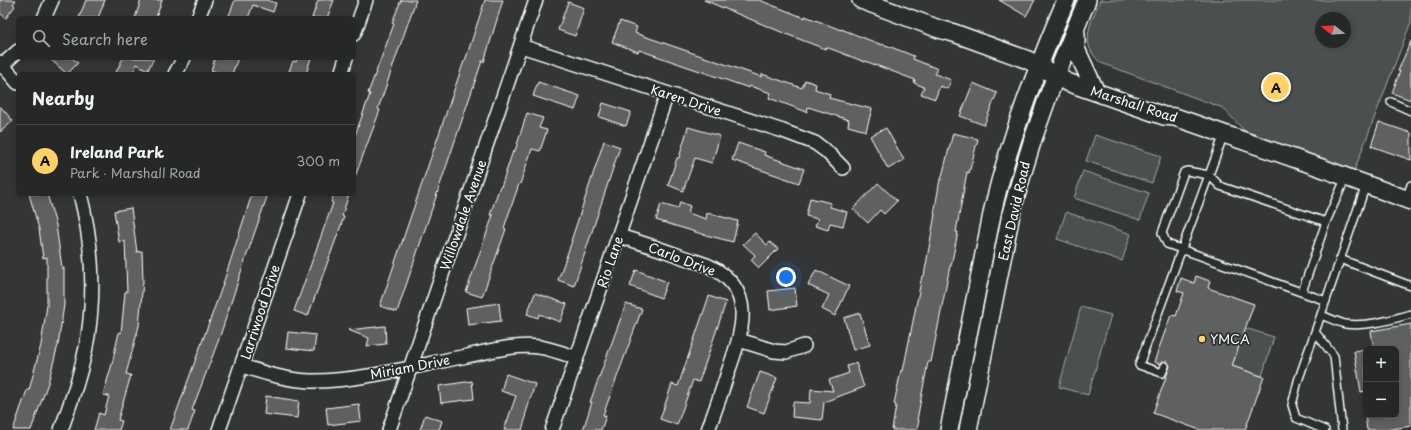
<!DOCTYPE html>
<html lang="en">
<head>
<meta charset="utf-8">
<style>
  body { margin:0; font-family:"Playpen Sans",sans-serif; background:#323434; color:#f1f3f6 }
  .controls { position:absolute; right:12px; bottom:12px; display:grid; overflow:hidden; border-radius:6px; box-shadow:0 2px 6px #0003 }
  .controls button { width:36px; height:36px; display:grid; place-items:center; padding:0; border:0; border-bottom:1px solid #424445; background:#262828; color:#f1f3f6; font:20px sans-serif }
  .compass { position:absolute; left:1315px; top:12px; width:36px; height:36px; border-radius:50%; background:#262828; box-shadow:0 2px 6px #0003; rotate:287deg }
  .you { position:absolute; left:786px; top:277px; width:14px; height:14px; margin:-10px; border:3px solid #fff; border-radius:50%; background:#1a73e8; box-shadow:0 0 0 6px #1a73e833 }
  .badge { display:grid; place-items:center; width:26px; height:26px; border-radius:50%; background:#ffd166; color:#111; font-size:13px; font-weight:700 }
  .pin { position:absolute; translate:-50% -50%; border:2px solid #fff; box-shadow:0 1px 4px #0006 }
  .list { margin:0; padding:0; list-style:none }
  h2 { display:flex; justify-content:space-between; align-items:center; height:52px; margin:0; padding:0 16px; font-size:17px }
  h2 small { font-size:13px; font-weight:400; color:#a4a6a8 }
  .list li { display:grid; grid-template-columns:26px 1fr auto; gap:12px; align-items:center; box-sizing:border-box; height:72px; padding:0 16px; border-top:1px solid #424445 }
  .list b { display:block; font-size:15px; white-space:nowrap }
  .list p { margin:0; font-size:13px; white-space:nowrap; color:#a4a6a8 }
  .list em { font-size:13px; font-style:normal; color:#a4a6a8 }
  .icon { flex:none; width:22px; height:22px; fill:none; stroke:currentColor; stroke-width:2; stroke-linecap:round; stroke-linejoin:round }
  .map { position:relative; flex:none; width:1411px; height:430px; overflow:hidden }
  .search { position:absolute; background:#262828; box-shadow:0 2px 6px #0003; left:16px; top:16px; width:340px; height:44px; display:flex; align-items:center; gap:10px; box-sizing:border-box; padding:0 14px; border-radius:6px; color:#a4a6a8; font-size:15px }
  .panel { position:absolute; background:#262828; box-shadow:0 2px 6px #0003; left:16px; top:72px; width:340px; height:124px; border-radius:6px }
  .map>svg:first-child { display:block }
  .green { fill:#4c4f50; stroke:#a6a7a8; fill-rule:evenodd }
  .building { fill:#5f6162; stroke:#fff }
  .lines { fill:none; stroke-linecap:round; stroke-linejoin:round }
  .service-casing { stroke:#fff; stroke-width:10 }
  .minor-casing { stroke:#fff; stroke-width:16 }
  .tertiary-casing { stroke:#fff; stroke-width:20 }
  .service { stroke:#2a2d2e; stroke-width:7 }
  .minor { stroke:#2a2d2e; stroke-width:13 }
  .tertiary { stroke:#2a2d2e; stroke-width:17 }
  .poi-dot { fill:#ffd166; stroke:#2a2d2e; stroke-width:1.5 }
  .labels { text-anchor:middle; stroke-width:3.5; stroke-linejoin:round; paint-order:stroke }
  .street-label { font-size:13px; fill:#fff; stroke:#2a2d2e }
  .poi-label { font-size:13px; fill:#fff; stroke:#2a2d2e; text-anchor:start }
</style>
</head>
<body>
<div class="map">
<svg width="1411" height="430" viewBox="0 0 1411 430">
  <rect width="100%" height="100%" fill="#333536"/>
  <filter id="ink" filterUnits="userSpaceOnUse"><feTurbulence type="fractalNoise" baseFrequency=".025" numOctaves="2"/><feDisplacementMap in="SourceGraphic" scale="8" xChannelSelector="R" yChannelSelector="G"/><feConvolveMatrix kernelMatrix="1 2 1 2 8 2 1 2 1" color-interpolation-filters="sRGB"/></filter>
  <g filter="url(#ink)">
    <path class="green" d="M1100,0h311v22l-60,157 -92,-33 -36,-38 -122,-45c-23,-19 -10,-40 -1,-63zM1321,18h24v24h-24z
      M1095,135l66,21 -9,27 -66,-22z
      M1083,171l66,22 -9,27 -66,-22z
      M1066,212l65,22 -9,27 -65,-22z
      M1081,307l30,8 -23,80 -29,-8z
      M1245,328l29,9 -12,39 -30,-10z"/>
    <path class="building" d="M0,0h16l-3,4 2,2 -9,12 -6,-5z
      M86,0h19l-7,18h-19z
      M141,0h21l-6,18h-21z
      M235,0h31l10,3 -3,9 -20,-7 -5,13h-20z
      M318,0h16l-7,18h-15z
      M401,0h15l-38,109 2,1 -25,67h-1v-39l16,-44 -2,-1 26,-69 -2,-1z
      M485,0h18l-19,62 -2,-1 -85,251 -17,-6 84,-245h1z
      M704,0h55l46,18v-2l36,14v-1l41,16 1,-1 31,12 -1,3 25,10 -3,5 16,6 -3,9 -8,-3 -5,13 -14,-5 3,-7 -10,-4 1,-3 -50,-19v1l-39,-15 -1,2 -39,-15z
      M999,0h36l-9,16z
      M568,2l16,6 -9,28 -17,-6z
      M620,21l17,6 -2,6 127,44v-3l40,14 3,-8 11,4 -1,5 15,5 -1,4 43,11 -6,22 -18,-5 1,-6 -41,-13 -1,5 -38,-14 2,-5 -21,-7 -1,2 -110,-38 -1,2 -26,-10z
      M1411,41v59l-19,-7 8,-22h-2z
      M49,58h23l6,5 -11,11z
      M123,58h31l-6,12 -11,-6 -5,10h-17z
      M215,58h23l-6,16h-11l-10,-4z
      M297,58h14l-5,16h-9l-8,-3 4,-10 3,1z
      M538,82l42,14 -5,14 -42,-14z
      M973,83l24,10 -13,32 -24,-9z
      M603,103l28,9 -5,14 -27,-9z
      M0,106l13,15 -13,11z
      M527,113l16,5 -4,10 8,2 -7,21 -8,-2 -12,35h-1l-15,44 2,1 -24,68 -16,-5 27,-77h-3l10,-29 1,1 12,-36h2z
      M1379,122l32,11v27l-40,-14z
      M688,127l32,9 -8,27 -17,-5 -12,33 -15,-6 9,-27h2z
      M886,128l18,32 -16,9 -18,-33z
      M953,133l25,6 -9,34 -2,-1 -11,60h2l-7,34h-1l-19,96h-3l-11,58h2l-2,10h-25l4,-25 -2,-1 7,-34 2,1 19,-95h2l11,-62h-1l6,-35 1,1z
      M604,141l16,6 -46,139 -16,-6 14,-39h-1z
      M738,143l27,9 -1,3 40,14 -5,14 -67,-23z
      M878,183l19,18 -13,13 -4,-4 -12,13 -15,-14z
      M29,194h18l9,31 6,43h2v37l-6,40 -10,38 -17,47h-18l14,-40h2l12,-45 6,-40v-48l-4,1 -4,-29z
      M252,194h16l-25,72 -24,73 -27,71 3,1 -7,19h-18l52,-143z
      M334,194h15l-7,22 2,1 -36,99 -14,-5 39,-108 -2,-1z
      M810,198l21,5 -1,4 17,5 -4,14 -13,-3 -2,7 -13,-4 3,-7 -12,-3z
      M680,202l10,4 -2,7 18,6 1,-6 31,8 -5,21 -31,-8 -46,-14 5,-16 17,5z
      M131,208l6,44 5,-1 1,30 -4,45 -13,48 5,1 -13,45 4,1 -3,9h-25l5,-17 5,2 5,-19 -6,-1 9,-31 7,-32 2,1 4,-41h2l-2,-51 -6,1 -5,-31z
      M755,233l12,12 3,-3 8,7 -19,19 -8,-8 4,-5 -12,-11z
      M636,270l31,12 -6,16 -31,-12z
      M816,270l33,16 -14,30 -13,-7 7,-14 -21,-10z
      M1196,276l14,5 -2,7 46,16 -22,62 32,11 -19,53h-45l-47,-17 17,-47 -3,-5 -5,1 -2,2 -6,-2 17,-47 5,1 8,-23 -7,-2 4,-13 13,5z
      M795,288l2,18 -27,4 -2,-19z
      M535,293l32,11 -7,18 -21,-8 -1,4 -11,-4z
      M709,296l17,6 -27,80 -6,-2 -16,45 -17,-6 12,-35 6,2z
      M499,303l2,18 -33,4 -2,-17z
      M626,304l16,5 -39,106 3,1 -5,14h-18l9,-28h-2z
      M860,313l10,32 -17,5 -9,-32z
      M1411,324v102l-25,4h-19l-2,-15h31v-66h-22l-3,-18z
      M385,326l1,18 -19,2 2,-8 -21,-8z
      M288,332l28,3 -2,16 -28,-3z
      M1366,349v42l-5,1 -7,-41z
      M856,363l8,24 -40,15 -2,18 -30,-3 1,-15 17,1 1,-14 22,2 -4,-11 20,-7 -2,-7z
      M760,372l17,6 -13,35 -17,-6z
      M506,374l29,10 -10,32 1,1 -4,13h-18l12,-34 -15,-5z
      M472,381l2,18 -33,4 -2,-17z
      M266,396l33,5 -2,17 -33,-4z
      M359,404l2,17 -33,4 -2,-17z
      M425,415l17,6 -3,9h-19z"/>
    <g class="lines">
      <defs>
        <path id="service" d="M1391,102l20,9
          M1224,134l-15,41 -22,-4 -3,1 -22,61 5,11 159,57
          M1406,199l5,-14
          M1340,259l71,27
          M1302,292l24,-70 20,-45
          M1321,315c8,3 16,7 24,9 22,3 45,-4 66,-10
          M1315,332l19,24 8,74
          M1165,366l-3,7 -23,-8 70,-190 11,11 106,36
          M1325,430l-29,-12 -4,-13 6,-24 68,-196"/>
        <path id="minor" d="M44,18l8,-18
          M198,18l7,-18
          M354,34l12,-34
          M521,46l262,85 32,12 11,8 17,17
          M0,62l18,21
          M0,67l18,-16
          M175,74l9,-16
          M341,74l5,-16
          M619,236c20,6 41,13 61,20 9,4 20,6 29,10 49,24 33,66 19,106 -6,19 -13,39 -20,58
          M739,340l35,11 12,1 18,-6
          M242,366c22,7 44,14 68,15 49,1 108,-16 157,-25 23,-5 48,-12 72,-9 13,2 26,7 38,11
          M61,430c11,-31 22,-62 27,-94 7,-47 4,-96 -8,-142
          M219,430l81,-236
          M389,430l147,-430
          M552,430l115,-336"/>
        <path id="tertiary" d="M861,0l78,29 15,4 74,27 39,22 97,34 11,1 144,50 92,34
          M1076,33v16l20,43
          M949,430l44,-221c17,-72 44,-141 73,-209
          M968,430l43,-216 11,-39 11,-36 17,-48 37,-91"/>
      </defs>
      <use href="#service" class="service-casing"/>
      <use href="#minor" class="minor-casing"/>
      <use href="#tertiary" class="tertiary-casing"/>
      <use href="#service" class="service"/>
      <use href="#minor" class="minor"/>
      <use href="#tertiary" class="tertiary"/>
    </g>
  </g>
  <circle class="poi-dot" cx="1202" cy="339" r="4"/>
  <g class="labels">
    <g class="street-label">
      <text transform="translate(686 100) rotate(18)" y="5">Karen Drive</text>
      <text transform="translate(1134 104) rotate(18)" y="5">Marshall Road</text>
      <text transform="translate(1014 211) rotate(-77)" y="5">East David Road</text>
      <text transform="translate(463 215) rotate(-71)" y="5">Willowdale Avenue</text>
      <text transform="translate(682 259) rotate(21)" y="5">Carlo Drive</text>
      <text transform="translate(610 262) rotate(-71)" y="5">Rio Lane</text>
      <text transform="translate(260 312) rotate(-72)" y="5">Larriwood Drive</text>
      <text transform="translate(410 367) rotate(-11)" y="5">Miriam Drive</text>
    </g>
    <g class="poi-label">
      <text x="1210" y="344">YMCA</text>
    </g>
  </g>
</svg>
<div class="controls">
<button>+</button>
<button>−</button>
</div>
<svg class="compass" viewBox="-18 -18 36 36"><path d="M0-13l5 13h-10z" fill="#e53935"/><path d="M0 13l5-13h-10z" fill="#a4a6a8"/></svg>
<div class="you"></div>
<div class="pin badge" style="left:1276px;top:87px">A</div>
<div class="search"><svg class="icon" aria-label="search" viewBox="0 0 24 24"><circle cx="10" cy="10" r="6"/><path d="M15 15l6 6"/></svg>Search here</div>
<section class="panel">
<h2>Nearby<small></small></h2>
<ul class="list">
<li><span class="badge">A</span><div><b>Ireland Park</b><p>Park · Marshall Road</p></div><em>300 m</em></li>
</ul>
</section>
</div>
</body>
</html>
